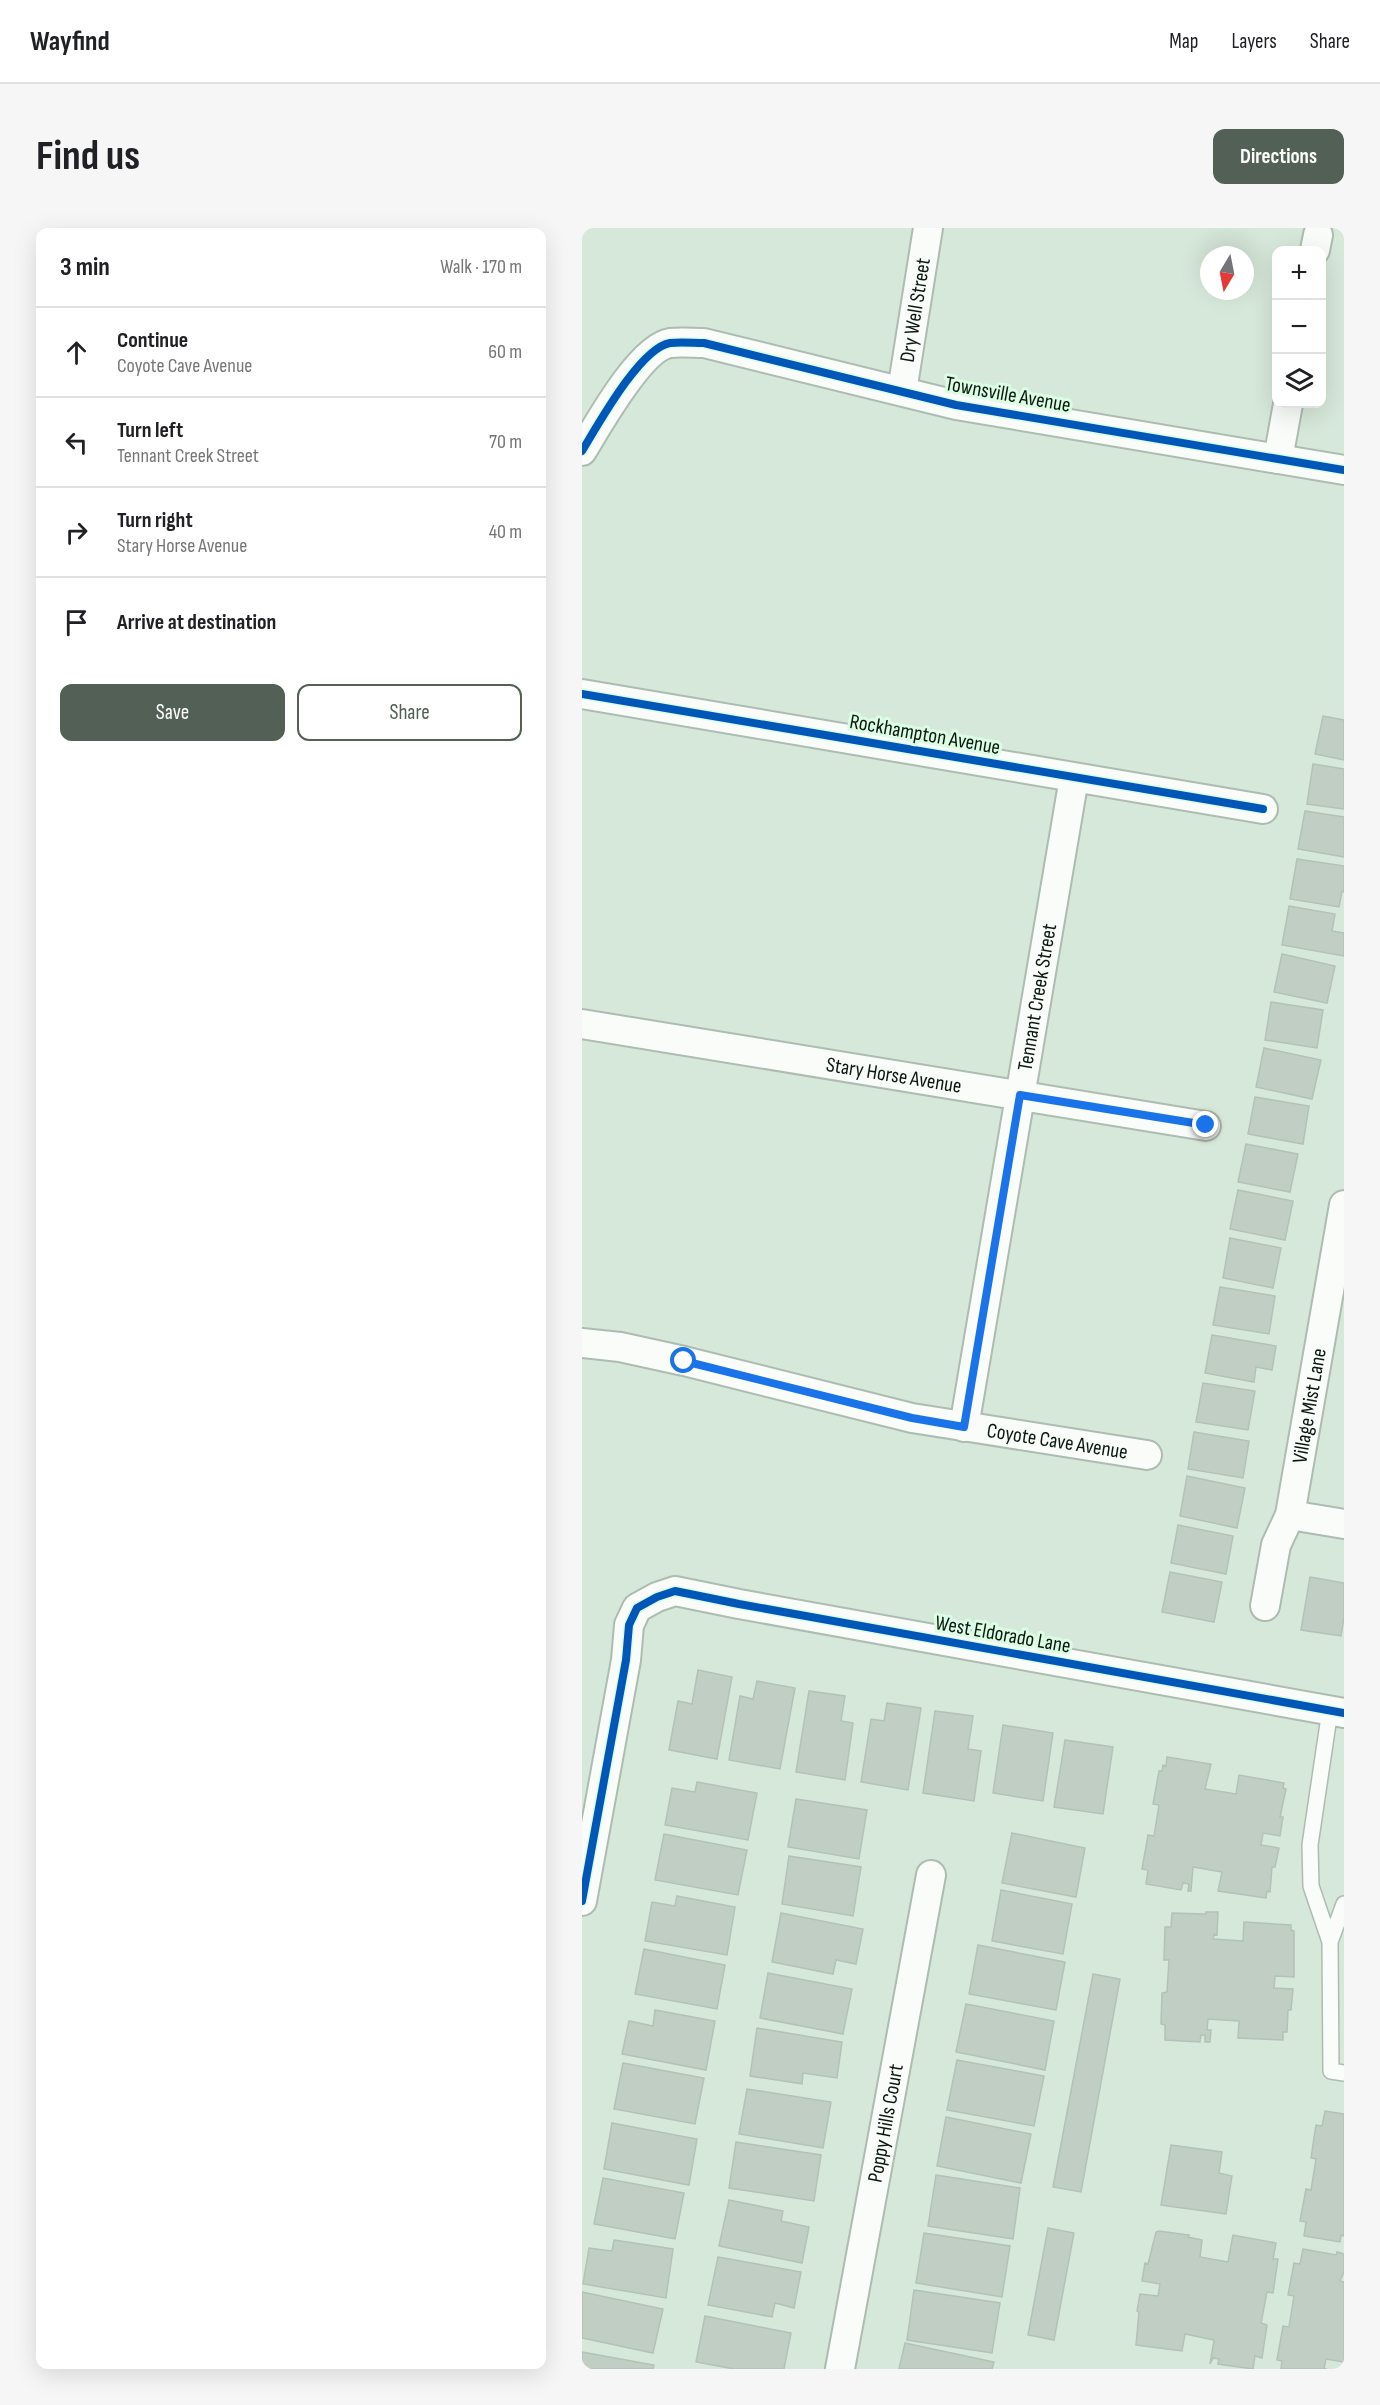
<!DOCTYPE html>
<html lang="en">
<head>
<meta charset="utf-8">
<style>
  body { margin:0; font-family:"Sofia Sans Condensed",sans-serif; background:#f6f6f6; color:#202124 }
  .controls { position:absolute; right:18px; top:18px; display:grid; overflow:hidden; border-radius:12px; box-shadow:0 6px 24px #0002 }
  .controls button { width:54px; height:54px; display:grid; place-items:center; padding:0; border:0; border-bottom:2px solid #e0e0e0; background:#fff; color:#202124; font:30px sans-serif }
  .compass { position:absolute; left:618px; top:18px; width:54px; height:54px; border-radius:50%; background:#fff; box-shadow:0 6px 24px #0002; rotate:190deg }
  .stop { position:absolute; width:18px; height:18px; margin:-14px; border:4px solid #1a73e8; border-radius:50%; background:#fff }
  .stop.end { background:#1a73e8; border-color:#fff; box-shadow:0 2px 6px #0008 }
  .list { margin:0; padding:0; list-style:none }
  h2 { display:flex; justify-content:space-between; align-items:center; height:78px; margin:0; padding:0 24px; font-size:26px }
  h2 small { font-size:20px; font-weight:400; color:#757577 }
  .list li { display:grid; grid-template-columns:39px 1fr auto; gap:18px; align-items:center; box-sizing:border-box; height:90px; padding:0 24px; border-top:2px solid #e0e0e0 }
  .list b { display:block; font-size:22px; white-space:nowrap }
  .list p { margin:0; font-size:20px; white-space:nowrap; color:#757577 }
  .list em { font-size:20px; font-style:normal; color:#757577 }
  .actions { display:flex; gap:12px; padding:18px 24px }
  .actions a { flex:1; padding:14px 0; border:2px solid #526056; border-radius:12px; text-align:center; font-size:21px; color:#526056 }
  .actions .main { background:#526056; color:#fff }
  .icon { flex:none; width:33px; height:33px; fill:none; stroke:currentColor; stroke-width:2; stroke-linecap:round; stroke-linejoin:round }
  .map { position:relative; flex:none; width:762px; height:2141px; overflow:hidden; border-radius:12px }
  header { display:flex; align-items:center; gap:36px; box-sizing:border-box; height:84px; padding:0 30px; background:#fff; border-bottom:2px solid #e0e0e0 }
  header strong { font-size:28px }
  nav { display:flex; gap:33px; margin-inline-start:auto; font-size:21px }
  .intro { display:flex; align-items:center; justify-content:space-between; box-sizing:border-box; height:144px; padding:0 36px }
  h1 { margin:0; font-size:42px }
  .button { padding:15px 27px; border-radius:12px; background:#526056; color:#fff; font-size:21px; font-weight:700 }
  main { display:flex; gap:36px; padding:0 36px }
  aside { flex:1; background:#fff; border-radius:12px; box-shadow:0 6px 24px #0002 }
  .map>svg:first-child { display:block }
  .building { fill:#c0cec3; stroke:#b3c2b7; stroke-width:1.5 }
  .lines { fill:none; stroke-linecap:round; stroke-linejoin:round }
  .lane-casing { stroke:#adbcb1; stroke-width:18 }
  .street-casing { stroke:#adbcb1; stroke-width:32 }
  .lane { stroke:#f9fcf9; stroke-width:15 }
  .street { stroke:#f9fcf9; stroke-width:28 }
  .cycleway-casing { stroke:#dbfde3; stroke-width:11 }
  .cycleway { stroke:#0057b8; stroke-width:8 }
  .route { stroke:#1a73e8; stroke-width:8 }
  .labels { text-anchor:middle; stroke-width:6; stroke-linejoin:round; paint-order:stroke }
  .street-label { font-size:21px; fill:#0b170f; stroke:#dbfde3 }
</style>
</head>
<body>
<header>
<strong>Wayfind</strong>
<nav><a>Map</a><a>Layers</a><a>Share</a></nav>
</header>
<div class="intro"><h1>Find us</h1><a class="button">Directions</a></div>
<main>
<aside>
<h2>3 min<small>Walk · 170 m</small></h2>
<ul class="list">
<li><svg class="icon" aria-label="ahead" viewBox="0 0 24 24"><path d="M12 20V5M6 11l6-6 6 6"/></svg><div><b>Continue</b><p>Coyote Cave Avenue</p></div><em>60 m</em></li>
<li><svg class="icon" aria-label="left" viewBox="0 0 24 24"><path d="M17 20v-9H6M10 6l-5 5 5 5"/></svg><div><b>Turn left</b><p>Tennant Creek Street</p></div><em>70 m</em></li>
<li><svg class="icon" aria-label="right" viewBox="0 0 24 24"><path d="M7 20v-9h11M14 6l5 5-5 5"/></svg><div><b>Turn right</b><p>Stary Horse Avenue</p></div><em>40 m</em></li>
<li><svg class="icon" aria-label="arrive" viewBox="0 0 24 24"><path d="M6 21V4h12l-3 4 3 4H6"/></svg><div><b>Arrive at destination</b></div></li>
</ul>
<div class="actions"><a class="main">Save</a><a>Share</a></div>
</aside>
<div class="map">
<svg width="762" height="2141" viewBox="0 0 762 2141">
  <rect width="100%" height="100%" fill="#d6e8da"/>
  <path class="building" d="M741,488l21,4v40l-29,-6z
    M731,536l31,5v40l-37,-5z
    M723,583l39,6v40l-46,-8z
    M715,631l47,7v26l-2,-1 -3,16 -49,-8z
    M707,678l46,8 -3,17 12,2v23l-62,-11z
    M700,726l53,12 -8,37 -53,-11z
    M689,774l52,8 -6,38 -52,-8z
    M682,820l57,12 -9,39 -56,-12z
    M673,869l54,9 -6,38 -55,-10z
    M664,916l52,10 -8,38 -52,-10z
    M656,962l55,11 -8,39 -55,-11z
    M648,1010l51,10 -8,40 -50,-10z
    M638,1059l55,9 -6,38 -56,-9z
    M630,1107l64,11 -4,24 -16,-3 -2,15 -49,-9z
    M621,1155l52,8 -7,39 -52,-8z
    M612,1204l55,9 -6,37 -55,-9z
    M605,1248l58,12 -8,40 -57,-12z
    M596,1297l55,11 -7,38 -55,-11z
    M588,1344l52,10 -8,40 -52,-10z
    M728,1349l34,6v34l-3,19 -40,-6z
    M116,1442l34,7 -15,82 -48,-9 9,-49 14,3z
    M175,1453l38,7 -15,81 -51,-9 11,-64 13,3z
    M227,1463l36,5 -4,25 12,2 -8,57 -49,-8z
    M305,1475l34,5 -13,82 -47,-8 10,-63 13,2z
    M353,1483l38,5 -5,33 13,2 -7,50 -51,-8z
    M421,1497l50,8 -10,68 -50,-8z
    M483,1512l48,7 -10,67 -49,-7z
    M585,1529l44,7 -6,25 31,5 3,-19 45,8 -1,5 3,1 -6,28h3l-3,19 -17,-3 -2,12 18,3 -4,19h-3l-2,25 -3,-1 -1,7 -48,-7 4,-19 -29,-5 -2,24h-3l1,-7 -6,-1 -2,7 -35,-6 2,-14 -6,-1 6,-34 6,1 5,-31 -6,-1 6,-33h3l1,-6 3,1z
    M115,1554l60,11 -9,47 -83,-15 7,-37 23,4z
    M214,1571l71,11 -8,49 -71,-12z
    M430,1605l73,15 -9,49 -74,-14z
    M82,1606l83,16 -9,45 -83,-15z
    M207,1628l72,11 -8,49 -71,-12z
    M419,1662l71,14 -9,50 -71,-13z
    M95,1668l58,11 -8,48 -82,-14 7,-39 23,4z
    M624,1684h12l-1,23 -3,-1 -1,5 30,2 1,-19 47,3v5l3,1v46l-19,-1 -1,12 19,1 -2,21h-3l-1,22h-4v8l-45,-2 1,-17 -31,-2 -1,11h4l-1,12h-5v-7h-4l-1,7 -35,-2v-15l-4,-1 1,-31 5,-1 2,-32h-5l1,-33h6l1,-14 34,1z
    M199,1685l82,16 -7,35 -20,-4 -3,14 -61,-12z
    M396,1717l87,17 -9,48 -87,-16z
    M62,1721l81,16 -8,44 -82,-15z
    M186,1745l84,16 -9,45 -83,-16z
    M511,1746l27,5 -39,213 -28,-5z
    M384,1776l88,17 -9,49 -89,-18z
    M73,1782l60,11 -9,49 -84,-16 7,-33 24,5z
    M175,1800l85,14 -5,36 -34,-5 -1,11 -52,-8z
    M375,1832l87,16 -10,50 -87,-16z
    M41,1835l81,15 -9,46 -81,-15z
    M165,1861l84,13 -8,46 -84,-14z
    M743,1883l19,3v122l-3,-1 -1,7 -36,-6 2,-14 -6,-1 6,-32 5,1 5,-31 -5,-1 5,-33 6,1z
    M364,1889l85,17 -10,49 -84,-17z
    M30,1895l85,16 -8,46 -85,-16z
    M154,1914l85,13 -7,46 -85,-13z
    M589,1917l51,7 -3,21 13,3 -6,38 -65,-9z
    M354,1947l84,13 -7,51 -85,-13z
    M21,1950l81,15 -9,46 -81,-15z
    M147,1972l54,11 -2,10 28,6 -7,36 -83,-17z
    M466,2000l26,5 -20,107 -26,-5z
    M577,2003l30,4 -1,2 14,3 -2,17 28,5 5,-27 43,8 -3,16h5l-5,34 -6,-1 -6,31 6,2 -5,33 -7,-2 -2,13 -35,-5 1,-5 -6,-1 -3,6 4,-24 -29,-6 -3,17 -46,-6 3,-33 -2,-1 3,-17 18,2 2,-12 -18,-3 3,-18 3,1 8,-32z
    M342,2005l86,13 -8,51 -86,-14z
    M32,2012l59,9 -7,49 -83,-14 6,-36 23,3z
    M721,2021l33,6 1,-3 7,2v18l-4,9 4,1v80l-18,-3 -2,10h3h-46l1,-8 -5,-1 6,-34 6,1 5,-31 -6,-1 6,-32 6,1z
    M136,2029l83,15 -7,36 -19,-5 -3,14 -64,-12z
    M332,2062l86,13 -8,50 -85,-13z
    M0,2064l81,17 -10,44 -71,-15z
    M123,2088l86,17 -7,36h-50l-38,-7z
    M323,2115l89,19 -2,7h-93z
    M0,2124l72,13 -1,4h-71z"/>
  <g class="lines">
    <defs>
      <path id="lane" d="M748,1482l-20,135 1,41 19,56 1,129 13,2
        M748,1714l14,-38"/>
      <g id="street">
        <path d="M733,22l3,-15"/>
        <path id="s1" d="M320,163l26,-163"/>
        <path d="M0,223c16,-26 58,-103 88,-108 11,-1 23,0 34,0l252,62 388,65"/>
        <path d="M696,231l10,-55"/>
        <path d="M0,466l681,115"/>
        <path id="s2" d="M0,796l624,102"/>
        <path id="s3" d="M0,1115l38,4 64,14 228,57 235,37"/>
        <path id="s4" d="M382,1199l110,-649"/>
        <path d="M708,1287l54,9"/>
        <path id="s5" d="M683,1378l11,-61 14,-30 54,-310"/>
        <path d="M0,1673l44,-241 3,-35 8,-17 20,-11 18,-6 64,13 605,109"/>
        <path id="s6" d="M258,2141l91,-494"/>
      </g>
    </defs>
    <use href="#lane" class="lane-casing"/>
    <use href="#street" class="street-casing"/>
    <use href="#lane" class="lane"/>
    <use href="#street" class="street"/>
    <defs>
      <path id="cycleway" d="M0,223c16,-26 58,-103 88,-108 11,-1 23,0 34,0l252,62 388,65
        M0,466l681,115
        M0,1673l44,-241 3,-35 8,-17 20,-11 18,-6 64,13 605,109"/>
    </defs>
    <use href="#cycleway" class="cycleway-casing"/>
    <use href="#cycleway" class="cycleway"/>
  </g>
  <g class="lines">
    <path class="route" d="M102,1133l228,57 52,9 56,-332 186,30"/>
  </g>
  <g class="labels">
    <g class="street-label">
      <text dy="7" stroke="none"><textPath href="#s1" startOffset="82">Dry Well Street</textPath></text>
      <text transform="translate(426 166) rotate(10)" y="7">Townsville Avenue</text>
      <text transform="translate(343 506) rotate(10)" y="7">Rockhampton Avenue</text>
      <text dy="7" stroke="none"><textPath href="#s4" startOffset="436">Tennant Creek Street</textPath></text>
      <text dy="7" stroke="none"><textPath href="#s2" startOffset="316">Stary Horse Avenue</textPath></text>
      <text dy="7" stroke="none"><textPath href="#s5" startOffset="206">Village Mist Lane</textPath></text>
      <text dy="7" stroke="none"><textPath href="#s3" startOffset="486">Coyote Cave Avenue</textPath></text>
      <text transform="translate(421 1406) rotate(10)" y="7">West Eldorado Lane</text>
      <text dy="7" stroke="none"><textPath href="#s6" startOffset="250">Poppy Hills Court</textPath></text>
    </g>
  </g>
</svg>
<div class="controls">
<button>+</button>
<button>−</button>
<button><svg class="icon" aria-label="layers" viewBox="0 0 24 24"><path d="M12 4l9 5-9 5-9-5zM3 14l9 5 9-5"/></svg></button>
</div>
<svg class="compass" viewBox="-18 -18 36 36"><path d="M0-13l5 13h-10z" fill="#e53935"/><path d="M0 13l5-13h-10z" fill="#757577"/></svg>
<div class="stop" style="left:102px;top:1133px"></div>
<div class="stop end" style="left:624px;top:897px"></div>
</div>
</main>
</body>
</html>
